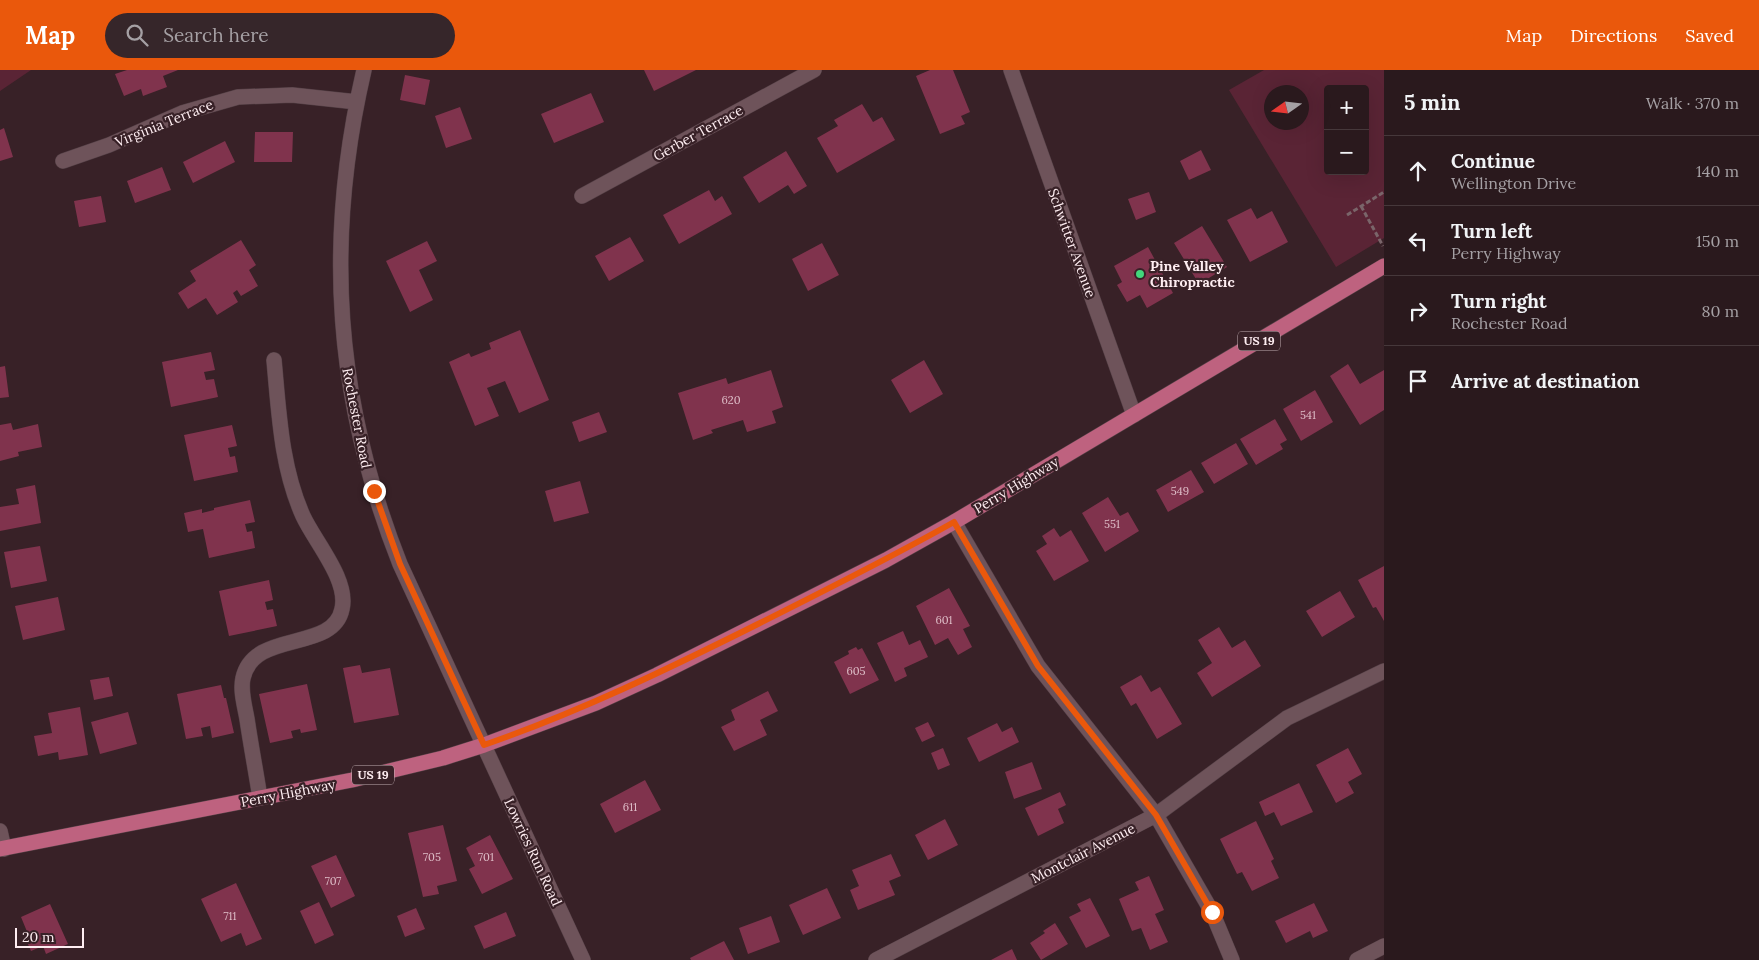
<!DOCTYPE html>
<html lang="en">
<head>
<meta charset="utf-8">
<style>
  body { margin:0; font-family:Lora,serif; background:#36262a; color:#f1f3f6 }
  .controls { position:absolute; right:15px; top:15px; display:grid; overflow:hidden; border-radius:5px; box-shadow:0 5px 20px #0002 }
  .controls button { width:45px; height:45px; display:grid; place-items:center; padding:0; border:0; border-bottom:1px solid #46383b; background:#2a191d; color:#f1f3f6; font:25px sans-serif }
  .compass { position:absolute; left:1264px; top:15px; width:45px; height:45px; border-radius:50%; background:#2a191d; box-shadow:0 5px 20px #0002; rotate:256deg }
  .scale { position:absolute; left:15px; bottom:12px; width:69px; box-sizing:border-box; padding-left:5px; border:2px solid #feedf1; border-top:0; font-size:14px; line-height:18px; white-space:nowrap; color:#feedf1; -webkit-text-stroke:4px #382127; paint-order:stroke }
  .stop { position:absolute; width:15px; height:15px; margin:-11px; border:4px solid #ea580c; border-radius:50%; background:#fff }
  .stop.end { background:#ea580c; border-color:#fff; box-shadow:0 1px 5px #0008 }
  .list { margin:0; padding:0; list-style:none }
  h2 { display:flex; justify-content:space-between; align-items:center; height:65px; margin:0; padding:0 20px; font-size:21px }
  h2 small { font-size:16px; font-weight:400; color:#a5a0a4 }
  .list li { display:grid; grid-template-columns:32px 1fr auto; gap:15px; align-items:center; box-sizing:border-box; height:70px; padding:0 20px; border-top:1px solid #46383b }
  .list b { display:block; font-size:19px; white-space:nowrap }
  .list p { margin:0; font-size:16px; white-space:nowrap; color:#a5a0a4 }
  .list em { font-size:16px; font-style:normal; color:#a5a0a4 }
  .icon { flex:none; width:28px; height:28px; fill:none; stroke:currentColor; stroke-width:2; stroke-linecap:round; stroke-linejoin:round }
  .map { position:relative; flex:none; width:1384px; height:890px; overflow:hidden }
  header { display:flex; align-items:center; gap:30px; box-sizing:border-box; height:70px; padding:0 25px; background:#ea580c; color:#fff }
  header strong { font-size:24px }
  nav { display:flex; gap:28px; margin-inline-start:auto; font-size:18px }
  .search { width:350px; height:45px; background:#36262a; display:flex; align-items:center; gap:12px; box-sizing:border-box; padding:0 18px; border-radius:28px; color:#a5a0a4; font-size:19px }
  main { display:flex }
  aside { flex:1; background:#2a191d }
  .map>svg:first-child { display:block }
  .green { fill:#5a2435; fill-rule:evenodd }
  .building { fill:#80334d }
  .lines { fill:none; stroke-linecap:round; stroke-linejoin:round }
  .minor-casing { stroke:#544046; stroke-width:16 }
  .major-casing { stroke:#544046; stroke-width:16 }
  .path { stroke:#7a656a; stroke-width:3; stroke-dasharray:5 2.5; stroke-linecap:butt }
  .minor { stroke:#6e535a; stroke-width:15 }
  .major { stroke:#be627f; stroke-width:15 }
  .route { stroke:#ea580c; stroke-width:6 }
  .poi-dot { fill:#42d77c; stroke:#382127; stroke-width:2 }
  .labels { text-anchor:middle; stroke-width:4.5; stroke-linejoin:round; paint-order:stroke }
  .number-label { font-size:11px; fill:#debec8 }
  .shield { fill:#382127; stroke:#c3b0b4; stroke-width:1 }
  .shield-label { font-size:12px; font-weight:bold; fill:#feedf1 }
  .street-label { font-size:14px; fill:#feedf1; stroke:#382127 }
  .poi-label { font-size:14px; font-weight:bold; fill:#feedf1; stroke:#382127; text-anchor:start }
</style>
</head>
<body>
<header>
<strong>Map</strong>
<div class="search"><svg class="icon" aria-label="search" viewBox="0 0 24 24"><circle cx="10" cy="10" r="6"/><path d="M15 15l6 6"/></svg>Search here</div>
<nav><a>Map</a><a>Directions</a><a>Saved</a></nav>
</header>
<main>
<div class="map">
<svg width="1384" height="890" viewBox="0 0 1384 890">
  <rect width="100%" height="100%" fill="#382127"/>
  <path class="green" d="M0,0h31l-31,21z
    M1264,0h120v168l-48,29 -107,-177zM1328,19h37v82h-37zM1272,22h30v30h-30z"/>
  <path class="building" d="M127,0h51l-15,6 4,11 -24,9 -2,-7 -17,7 -9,-22z
    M644,0h52l-42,21z
    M930,0h23l17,42 -9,4 4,8 -25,10 -24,-58z
    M405,5l25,5 -5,25 -25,-5z
    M591,23l13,29 -50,21 -13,-29z
    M862,34l11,18 9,-5 13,23 -58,33 -20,-35 21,-12 -4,-6z
    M460,37l12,32 -26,9 -11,-32z
    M4,58l9,29 -13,4v-31z
    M255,62h38l-1,30h-38z
    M225,71l10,21 -42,21 -10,-21z
    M1201,80l10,20 -22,10 -9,-19z
    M786,81l21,35 -13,8 -6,-9 -29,18 -16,-26z
    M162,97l9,23 -36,13 -8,-22z
    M709,120l6,11 7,-5 10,18 -53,30 -16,-29z
    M1149,122l7,20 -20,8 -8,-21z
    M101,126l5,26 -27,5 -5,-26z
    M1251,138l6,11 15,-8 16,31 -38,20 -23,-42z
    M1202,156l25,41 -28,17 -25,-41z
    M630,167l14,24 -35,20 -14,-25z
    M241,170l15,25 -7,5 9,16 -17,10 -4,-6 -4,3 5,9 -21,13 -11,-17 -18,11 -10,-16 18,-12 -6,-10z
    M427,171l10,20 -18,9 14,30 -23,12 -24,-51z
    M822,173l17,32 -31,16 -16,-32z
    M1148,177l25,46 -26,15 -7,-13 -13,7 -10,-17 5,-3 -8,-16z
    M520,260l29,70 -30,13 -14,-32 -18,7 12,28 -24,10 -26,-64 20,-9 2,4 20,-8 -2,-6z
    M211,282l4,18 -11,2 2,8 8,-1 4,18 -47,10 -9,-45z
    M924,290l19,34 -33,19 -19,-33z
    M1348,294l12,20 24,-14v40l-24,15 -30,-49z
    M5,296l4,31 -9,1v-31z
    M771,300l12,37 -11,4 4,12 -29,9 -4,-12 -32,10 2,3 -20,7 -15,-47 48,-15 2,6z
    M1315,320l18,32 -32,19 -18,-32z
    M599,342l8,20 -28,10 -7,-20z
    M1275,349l12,21 -7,4 3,5 -27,16 -16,-26z
    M11,353l2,7 25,-6 4,23 -24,5 1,4 -19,5v-36z
    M232,355l5,21 -9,2 2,9 5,-1 3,16 -44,9 -10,-46z
    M1236,373l12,21 -34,20 -13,-21z
    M1191,400l13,22 -36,20 -12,-22z
    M580,411l9,32 -35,9 -9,-31z
    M35,415l6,38 -41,8v-24l19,-3 -3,-15z
    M1108,427l12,19 8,-4 11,19 -34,21 -23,-39z
    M250,430l5,22 -10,2 2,8 5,-1 3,17 -46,10 -6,-29 -15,3 -4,-19 18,-4v4l12,-3v-2z
    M1054,458l6,9 11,-7 18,31 -35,20 -18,-30 11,-7 -5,-8z
    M40,476l7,35 -36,7 -7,-36z
    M1384,496v55l-8,-14 -3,1 -15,-28z
    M269,510l4,20 -8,2 2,8 6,-1 4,17 -48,10 -10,-45z
    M949,518l21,38 -7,3 9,18 -14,8 -10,-17 -13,7 -19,-39z
    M1340,521l15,26 -33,20 -16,-26z
    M58,527l7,33 -42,10 -8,-34z
    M1219,557l13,21 13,-8 16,26 -49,31 -15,-24 15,-10 -14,-23z
    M903,561l6,14 11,-5 8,17 -24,11 3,8 -12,6 -18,-39z
    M856,577l2,3 4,-2 17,32 -29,14 -16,-32 15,-8 -1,-3z
    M360,595l2,8 28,-5 9,47 -45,8 -11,-55z
    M1141,605l10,17 9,-5 22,37 -25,15 -21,-36 -5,3 -11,-19z
    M109,607l4,19 -19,4 -4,-20z
    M307,614l10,46 -16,3 -1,-4 -9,2 2,7 -23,5 -11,-49z
    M221,615l3,13h2l8,35 -22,5 -2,-12 -9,2 2,8 -17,3 -9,-45z
    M768,621l10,20 -18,9 7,15 -33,16 -13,-24 14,-7 -4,-10z
    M80,637l8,48 -29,5 -1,-8 -20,4 -4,-20 18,-3 -4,-20z
    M128,642l9,32 -37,10 -9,-32z
    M928,652l7,14 -13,6 -7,-14z
    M997,653l5,9 10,-5 7,15 -40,20 -12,-24z
    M943,678l7,17 -12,5 -7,-17z
    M1348,678l14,26 -14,8 6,11 -18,10 -20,-38z
    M1032,692l10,27 -28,10 -9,-27z
    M645,710l16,30 -46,23 -15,-29z
    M1299,713l14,29 -32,14 -7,-14 -9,4 -6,-14z
    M1060,722l6,13 -8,4 6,14 -26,13 -13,-28z
    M945,749l13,26 -30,15 -13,-25z
    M1256,751l18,38 -3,2 8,17 -27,13 -10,-19 -5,2 -17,-35z
    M443,755l14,56 -20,5 2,8 -16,3 -15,-64z
    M490,765l23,44 -31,15 -13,-25 6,-3 -9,-18z
    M891,784l10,22 -12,5 6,14 -37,15 -8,-20 9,-4 -7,-16z
    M336,785l19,41 -24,12 -20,-42z
    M1149,806l15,34 -9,4 13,28 -18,8 -9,-22 -9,3 -13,-32 20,-9 -4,-8z
    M236,813l26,56 -16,7 -5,-13 -20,9 -20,-43z
    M827,818l14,30 -38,17 -14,-30z
    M1090,828l20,38 -24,12 -17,-31 12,-6 -4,-7z
    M319,832l15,33 -19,9 -15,-33z
    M1314,833l14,28 -15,7 -3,-7 -24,12 -11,-22z
    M50,834l18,40 -22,10 -3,-8 -12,5 -7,-16 4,-1 -7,-17z
    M416,838l9,21 -20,8 -8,-21z
    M506,842l10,24 -32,13 -10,-23z
    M771,846l9,26 -32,12 -9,-26z
    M1055,853l13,21 -27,16 -11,-17 15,-10 -2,-2z
    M724,871l10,19h-43l-1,-2z
    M1012,879l5,11h-26z"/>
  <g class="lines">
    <defs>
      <path id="minor" d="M364,0c-40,172 -29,330 36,494l183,396
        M1011,0l123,345
        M63,91l46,-16 73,-32 56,-16 54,-2 65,7
        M582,126l232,-126
        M954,452l84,144 118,149 56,97 20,48
        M260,728c-4,-26 -9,-52 -13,-79 -2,-12 -7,-28 -4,-41 11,-49 90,-25 99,-69 7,-29 -27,-67 -39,-93 -22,-49 -24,-103 -29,-156
        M0,761l4,18
        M876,890l280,-145 131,-97 97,-47
        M1357,890l27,-14"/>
      <path id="major" d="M0,779l352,-69 91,-22 41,-13 112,-42 61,-28 229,-115 68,-38 430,-256"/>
    </defs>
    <use href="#minor" class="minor-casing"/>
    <use href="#major" class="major-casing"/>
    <path class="path" d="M1361,136l22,40
      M1347,145l37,-23"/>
    <use href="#minor" class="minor"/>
    <use href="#major" class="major"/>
  </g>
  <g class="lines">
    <path class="route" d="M374,421l26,73 84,181c95,-33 184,-76 274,-121 66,-33 132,-66 196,-102l84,144 118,149 56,97"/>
  </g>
  <circle class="poi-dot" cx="1140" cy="204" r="5"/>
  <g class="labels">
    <g class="number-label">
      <text x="731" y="334">620</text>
      <text x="1308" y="349">541</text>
      <text x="1180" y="425">549</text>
      <text x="1112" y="458">551</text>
      <text x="944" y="554">601</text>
      <text x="856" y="605">605</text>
      <text x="630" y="741">611</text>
      <text x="432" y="791">705</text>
      <text x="486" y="791">701</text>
      <text x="333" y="815">707</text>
      <text x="230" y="850">711</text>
    </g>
    <g class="shield">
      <rect x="1238" y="261.5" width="42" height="19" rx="4"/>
      <rect x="352" y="695.5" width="42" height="19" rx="4"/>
    </g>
    <g class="shield-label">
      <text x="1259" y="275">US 19</text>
      <text x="373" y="709">US 19</text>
    </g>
    <g class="street-label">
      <text transform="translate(164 53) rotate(-22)" y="5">Virginia Terrace</text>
      <text transform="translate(698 63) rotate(-29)" y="5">Gerber Terrace</text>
      <text transform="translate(1072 173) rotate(70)" y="5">Schwitter Avenue</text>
      <text transform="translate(357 348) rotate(79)" y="5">Rochester Road</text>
      <text transform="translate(1016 415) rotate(-31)" y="5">Perry Highway</text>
      <text transform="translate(288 723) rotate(-11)" y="5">Perry Highway</text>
      <text transform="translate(533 782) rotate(65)" y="5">Lowries Run Road</text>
      <text transform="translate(1083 783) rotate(-27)" y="5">Montclair Avenue</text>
    </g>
    <g class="poi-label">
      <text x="1150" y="201">Pine Valley<tspan x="1150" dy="16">Chiropractic</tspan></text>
    </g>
  </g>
</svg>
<div class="controls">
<button>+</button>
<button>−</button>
</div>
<svg class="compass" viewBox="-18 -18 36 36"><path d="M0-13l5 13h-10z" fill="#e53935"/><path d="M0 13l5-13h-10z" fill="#a5a0a4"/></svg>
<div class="scale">20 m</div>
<div class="stop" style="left:1212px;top:842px"></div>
<div class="stop end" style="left:374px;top:421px"></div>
</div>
<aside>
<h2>5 min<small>Walk · 370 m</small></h2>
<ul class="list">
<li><svg class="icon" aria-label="ahead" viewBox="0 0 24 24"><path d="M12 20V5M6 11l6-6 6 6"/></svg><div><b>Continue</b><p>Wellington Drive</p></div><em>140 m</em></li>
<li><svg class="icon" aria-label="left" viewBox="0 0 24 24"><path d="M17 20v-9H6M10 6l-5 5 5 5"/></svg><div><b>Turn left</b><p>Perry Highway</p></div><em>150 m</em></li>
<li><svg class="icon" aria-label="right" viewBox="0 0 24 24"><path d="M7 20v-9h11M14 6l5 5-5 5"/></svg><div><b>Turn right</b><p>Rochester Road</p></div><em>80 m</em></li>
<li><svg class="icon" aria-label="arrive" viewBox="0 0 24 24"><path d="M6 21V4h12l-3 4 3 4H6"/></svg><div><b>Arrive at destination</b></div></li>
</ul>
</aside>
</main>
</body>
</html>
